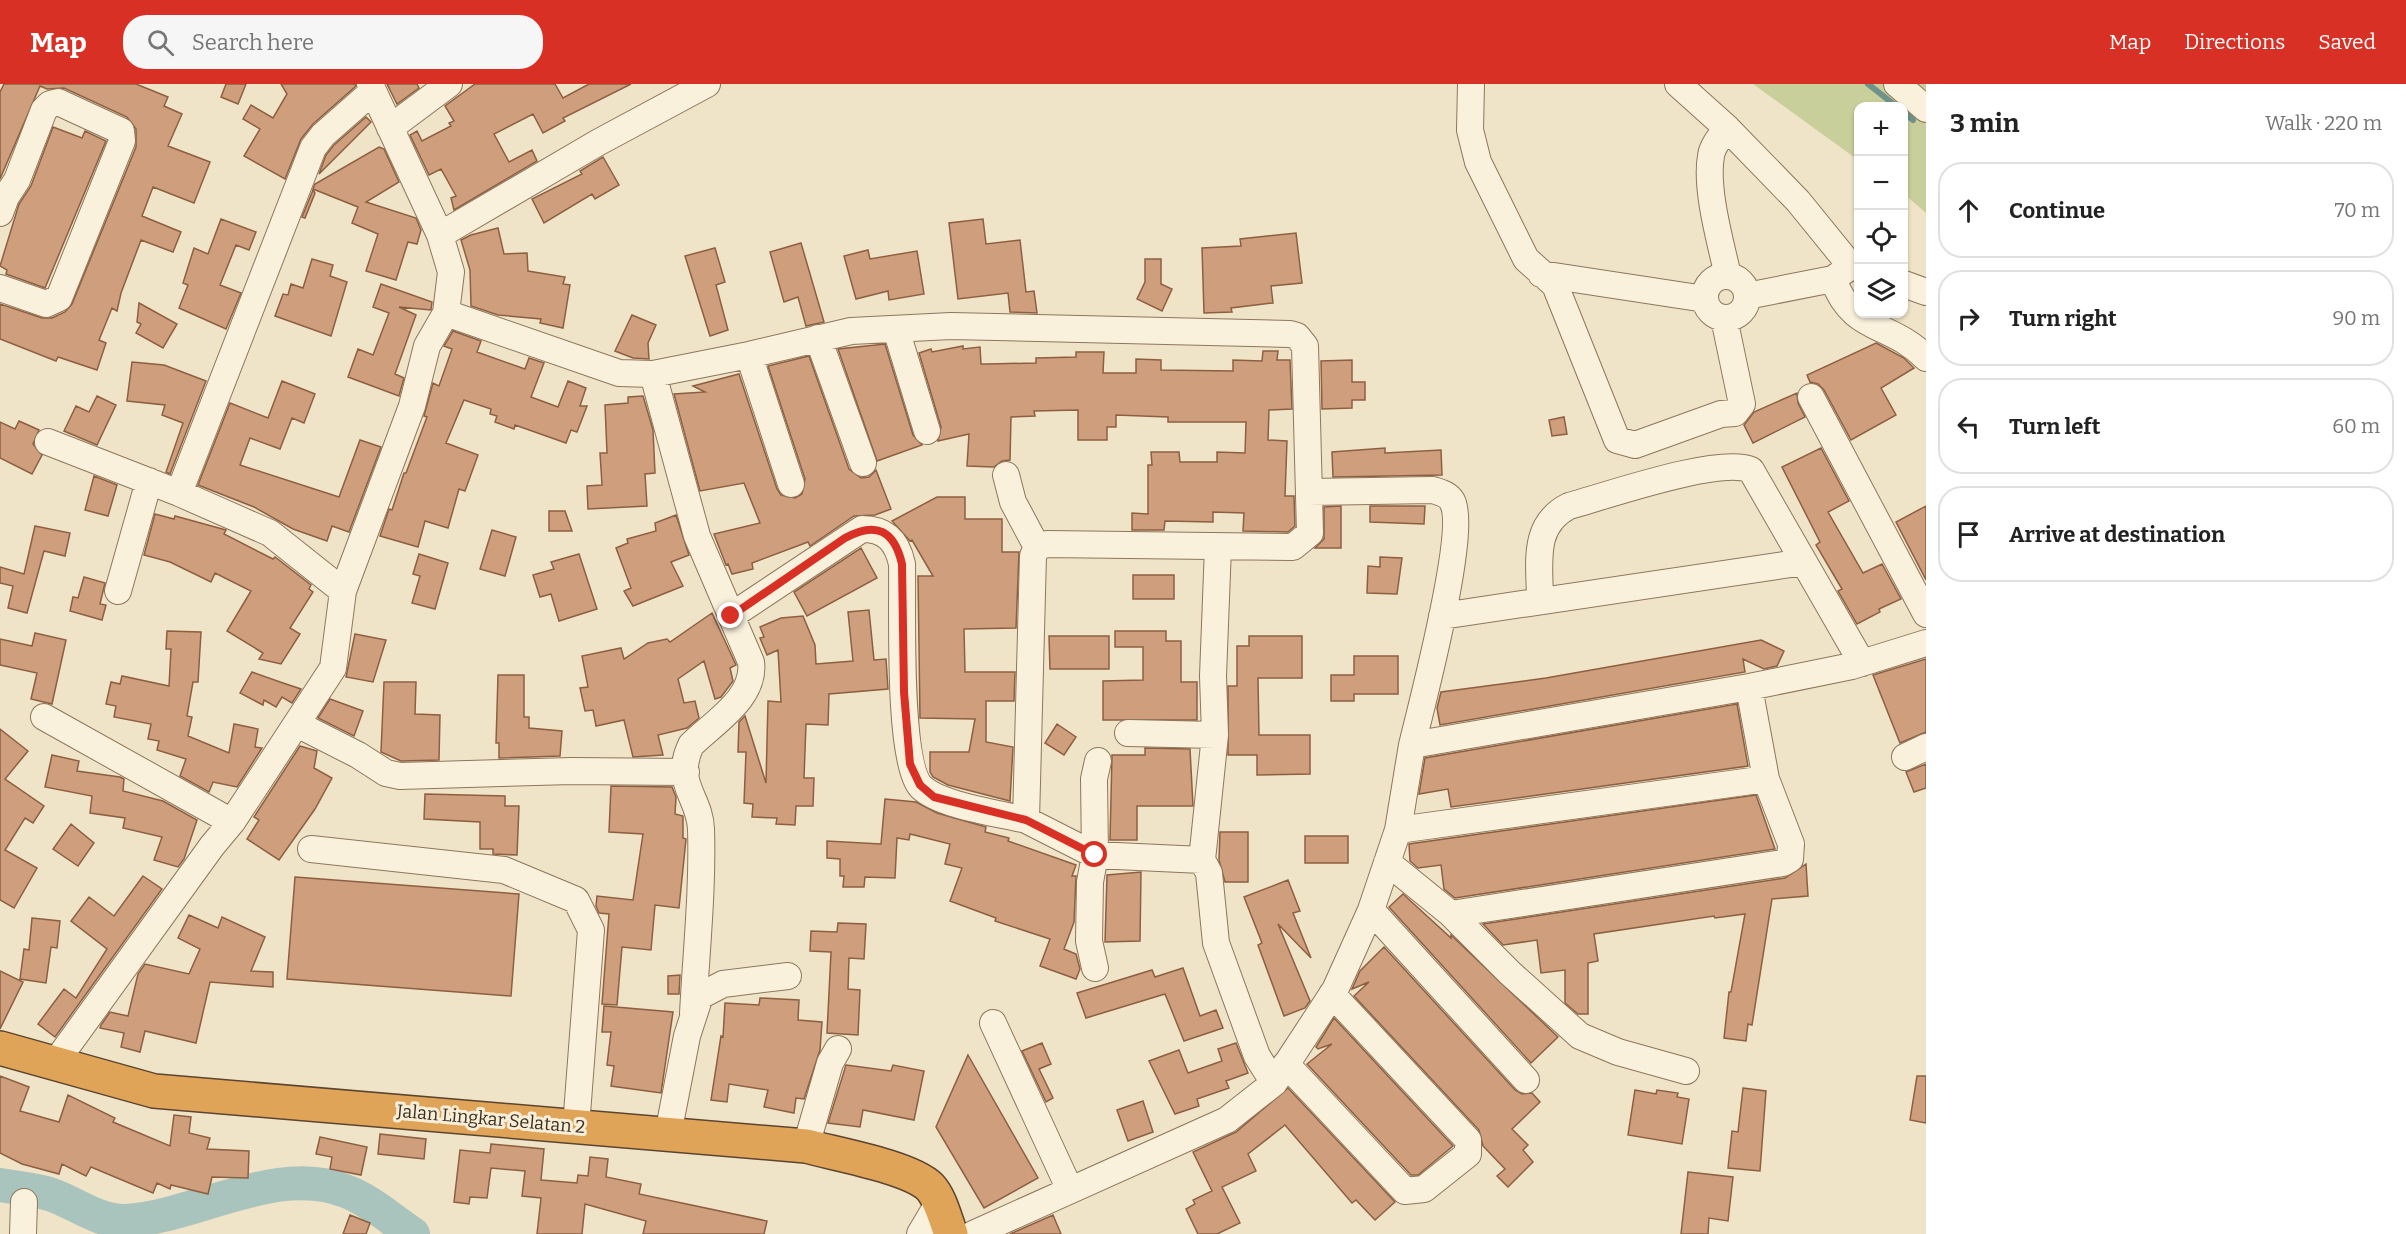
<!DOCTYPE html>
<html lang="en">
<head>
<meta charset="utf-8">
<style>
  body { margin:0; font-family:Bitter,serif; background:#f6f6f6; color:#222 }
  .controls { position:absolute; right:18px; top:18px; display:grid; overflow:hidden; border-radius:12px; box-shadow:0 2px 4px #0004 }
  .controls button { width:54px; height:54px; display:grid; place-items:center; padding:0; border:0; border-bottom:2px solid #e0e0e0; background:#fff; color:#222; font:30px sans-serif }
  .stop { position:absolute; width:18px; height:18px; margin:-14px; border:4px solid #d93025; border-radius:50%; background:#fff }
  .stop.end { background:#d93025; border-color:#fff; box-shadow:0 2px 6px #0008 }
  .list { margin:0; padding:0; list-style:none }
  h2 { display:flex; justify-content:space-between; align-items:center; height:78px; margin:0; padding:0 24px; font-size:26px }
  h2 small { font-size:20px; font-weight:400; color:#767676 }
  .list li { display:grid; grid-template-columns:39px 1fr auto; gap:18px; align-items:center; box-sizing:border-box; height:96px; margin:0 12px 12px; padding:0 12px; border:2px solid #e0e0e0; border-radius:24px }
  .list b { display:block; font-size:22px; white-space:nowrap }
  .list em { font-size:20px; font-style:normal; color:#767676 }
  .icon { flex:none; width:33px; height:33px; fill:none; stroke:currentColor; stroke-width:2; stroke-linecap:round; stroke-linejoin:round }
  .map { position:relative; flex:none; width:1926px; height:1150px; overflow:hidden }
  header { display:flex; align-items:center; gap:36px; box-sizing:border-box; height:84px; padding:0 30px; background:#d93025; color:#fff }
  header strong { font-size:28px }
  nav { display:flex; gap:33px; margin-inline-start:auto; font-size:21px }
  .search { width:420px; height:54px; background:#f6f6f6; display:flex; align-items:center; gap:15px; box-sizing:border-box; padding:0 21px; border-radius:24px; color:#767676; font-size:22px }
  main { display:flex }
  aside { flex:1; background:#fff }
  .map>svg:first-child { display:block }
  .green { fill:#c9cf9b }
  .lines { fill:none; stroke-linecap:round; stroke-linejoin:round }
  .stream { stroke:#6f938a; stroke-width:6 }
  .river { stroke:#a9c4bc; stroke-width:34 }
  .building { fill:#cf9f7d; stroke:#8d5f41; stroke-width:1.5 }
  .minor-casing { stroke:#8d765c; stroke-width:28 }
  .highway-casing { stroke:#5b4430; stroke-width:36 }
  .minor { stroke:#faf1dc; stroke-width:26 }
  .highway { stroke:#e0a458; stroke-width:33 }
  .route { stroke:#d93025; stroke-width:8 }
  .labels { text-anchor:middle; stroke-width:6; stroke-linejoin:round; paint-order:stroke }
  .street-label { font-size:18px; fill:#3d2e20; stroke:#f7eed8 }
</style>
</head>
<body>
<header>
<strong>Map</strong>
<div class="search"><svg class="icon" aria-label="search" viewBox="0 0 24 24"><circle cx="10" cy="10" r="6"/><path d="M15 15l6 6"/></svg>Search here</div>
<nav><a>Map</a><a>Directions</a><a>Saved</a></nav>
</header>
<main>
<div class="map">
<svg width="1926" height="1150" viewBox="0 0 1926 1150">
  <rect width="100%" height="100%" fill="#f0e4c8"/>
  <path class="green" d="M1753,0h173v129l-22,-19v-88h-46v54z"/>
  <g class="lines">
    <path class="stream" d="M1868,0l28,22
      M1904,28l9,8"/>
    <path class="river" d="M0,1101c16,3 34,4 49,9 26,8 48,28 77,27 70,-4 153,-59 222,-29 23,9 45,29 65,42"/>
  </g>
  <path class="building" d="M4,0h132l32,13 -4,9 18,8 -14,32 42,16 -16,41 -41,-16 -11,29 39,16 -8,20 -32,-12 -20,53 -4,18 -5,-3 -13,32 7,3 -9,27 -39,-13 -2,4 -56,-22v-35l42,14h10l13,-6 7,-8 64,-157v-18l-9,-12 -63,-29 -17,1 -7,-3 -40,93v-87z
    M226,0h20l-8,20 -17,-7z
    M281,0h74l1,2 -43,38 -12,15 -16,40 -41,-23 16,-27 -17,-10 8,-14 22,13 14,-24z
    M387,0h30l2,4 -22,16z
    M475,0h80l8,14 26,-14h42l-68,34 2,3 -22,12 -10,-19 -39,20 15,28 23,-12 5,11 -83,49 -3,-12 5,-2 -15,-27 -12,6 -19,-40 7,-4 5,10 29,-15 -2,-3 5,-2 -9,-15z
    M366,33l5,5 -52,52 7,-19 8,-10z
    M53,43l29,11 3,-7 21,10 -61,147 -39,-14 1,-4 -7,-4 19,-62 12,-18z
    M379,63l5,2 15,33 -33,20 50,16 5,12 -4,14 -9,-2 -12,38 -30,-9 12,-37 -26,-11 6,-16 -45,-18 2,-5z
    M603,73l16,28 -24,14 -3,-5 -48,29 -12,-24 50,-25 -2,-3z
    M313,106l2,3 -10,25 -3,-1z
    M221,135l35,13 -7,18 -13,-5 -16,40 21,8 -15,36 -47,-21 9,-23 -5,-2 11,-35 14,6z
    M983,135l3,25 34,-4 6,52 8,-1 3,22 -27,-1 -2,-19 -50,6 -9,-76z
    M498,144l6,26 23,-1 1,18 37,6 -2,7 7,1 -7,43 -23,-5 1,-4 -43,-4 -27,-9 -1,-36 -9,-30 10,-5z
    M1296,149l6,50 -31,3 2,17 -42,5 1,4 -28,1 -2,-65 39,-2 -1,-7z
    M801,159l23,79 -18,4 -8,-29 -14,5 -14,-50z
    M715,164l10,34 -9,3 12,45 -18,6 -25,-80z
    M868,166l2,9 47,-8 7,43 -35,6 -1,-9 -32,8 -12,-43z
    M312,175l21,6 -3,11 17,6 -16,54 -56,-20 8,-22 5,1 3,-11 12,4z
    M1145,175h16v25l11,5 -10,22 -25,-12 8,-17z
    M381,200l51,18 -1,8 -32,-3 17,8 -21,59 9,4 -5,18 -51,-19 10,-28 15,6 16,-42 -16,-6z
    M139,219l38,21 -14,24 -27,-15 5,-9 -4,-2z
    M632,231l24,10 -8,18 1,16 -16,-1 -18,-7z
    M453,247l28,10 -4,11 48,17 4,-11 15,5 -13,34 27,10 10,-26 18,7 -6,18h7l-10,26 -6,-2 -5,13 -51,-18 -1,4 -19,-7 2,-6 -7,-2 1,-5 -27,-9 -18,43 32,12 -13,36 -6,-2 -11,39 -23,-7 -7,26 -38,-11 9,-27 3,1 12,-37h2l21,-56 -3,-1 9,-33 6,3 13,-37 -8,-3z
    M1876,259l28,15 10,10 -33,20 15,27 -45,25 -27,-50 -6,-6 -8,-2 -3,-7z
    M885,260l28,91 9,10 -45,16 -39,-112z
    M963,262v3l17,-2 1,17h6l49,-1v-5l40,-1v-5h28l-1,21h33v-14l25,1v10l72,1v-11l29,1 1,-10h15l-1,9h13l2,49 -23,1 -1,30 19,1 -2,55h9l1,30 -7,6 -45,-1 1,-18 -31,-1v10l-48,-1 -1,9h-32v-17l16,1v-49h4l-1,-13h28l1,10h37v-10l28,1 1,-31h-78v-5l-52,-2v12h-9v13h-29v-30l-44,1 1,5 -24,1 -1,43 -8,1 -8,6 -27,-1 2,-32 -31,7 3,-14 -22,-74 12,-4 1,3z
    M809,272l40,113 12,9 8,-1 7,-7 15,39 -16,6 -21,1 -44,30 -2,-4 -56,21 1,6 -21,5 -4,-10 -2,1 -12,-31 46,-11 -16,-40 -44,8 -26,-97 31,-2 -12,-6 46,-12 38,115 4,6 14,3 7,-4 3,-15 -37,-113z
    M1352,276v22h13v18h-13v8l-30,1 -1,-48z
    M132,278l32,3 42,16 -36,93 -4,-2 17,-49 -21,-8 3,-10 -38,-4z
    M282,297l33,13 -11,29 -12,-5 -12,31 -30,-11 -10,27 99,32 21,-57 21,7 -32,85 -17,-6 -5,15 -34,-12 -39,-22 -56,-22 32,-82 38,15z
    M1797,309l1,10 7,14 -52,26 -9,-18 10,-13z
    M97,312l19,9 -19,40 -33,-14 12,-25 13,6z
    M643,312l10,34 2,43 -10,1 2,32 -59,3 -1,-23 15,-1 -2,-32h7l-2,-48 23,-2v-6z
    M1564,333l3,17 -15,2 -3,-16z
    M19,337l20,9 -6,14 9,11 -10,19 -32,-16v-36l15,7z
    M1385,364v5l56,-3 1,25 -109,2 -1,-25z
    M1821,364l28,53 -21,11 35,61 19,-9 19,35 -22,10 1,3 -23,12 -19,-33 4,-2 -26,-44 4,-3 -38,-75z
    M94,392l23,9 -9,31 -23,-6z
    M937,413h28v22h37v33h17l-3,76 -52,1 1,43h50l-1,29h-28v41l27,5 -3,54 -62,-16 -15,-8 -3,-5v-20h39l6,-33 -55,-1 -2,-142h15l-21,-36 -2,1 -18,-20z
    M1341,422v42h-26l9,-9v-32z
    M1370,422h55l-1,18 -54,-2z
    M1926,422v74l-30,-58z
    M549,427h16l7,20h-23z
    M155,430l19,5 1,-3 51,14 -2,4 49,25 2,-2 36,28 -2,4 4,3 -23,36 10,6 -19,30 -22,-5 4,-6 -36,-22 24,-40 -36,-18 -4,9 -41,-20 -26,-7z
    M676,431l13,40 -18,7 12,24 -50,20 -9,-15 7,-3 -15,-40 12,-5 -1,-4 29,-8 -1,-8z
    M35,442l35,7 -5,23 -21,-5 -17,62 -19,-5 5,-22 -13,-3v-16l24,7z
    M492,446l24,7 -11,39 -25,-7z
    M861,464l16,30 -70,38 -13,-24z
    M419,470l29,9 -13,46 -23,-6 8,-27 -7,-2z
    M579,470l18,55 -38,12 -8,-27 -11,3 -7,-22 21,-6 -3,-7z
    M1380,473l22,1 -5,36 -30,-1 1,-27 12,1z
    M1133,491h41v24h-41z
    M84,493l21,6 -5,21 6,1 -4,15 -32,-9 3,-14 5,1z
    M869,526l5,50 12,-1 2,30 -59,5 -1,31 -22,-1 -2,54h10l-1,28h-17l-1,19 -19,-1 1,-6 -25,-1 1,-13 -9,-1 2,-51h-8l1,-30 6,-6 21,67 2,-82 13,1 -3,-52 -11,5 -7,-17 4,-1 -4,-10 21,-9 22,-2 12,29 1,19 37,-3 -5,-49z
    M712,529l24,52 -6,3 3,13 -12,16 -6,2 -11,-38 -26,18 6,24 11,-2 4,17 -12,10 -29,7 5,20 -30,2 -9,-37 -28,6 -3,-16 -8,1 -5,-23 8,-1 -6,-31 39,-8 3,11 24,-16 19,-4 3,3z
    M167,547l34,1 -3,50h-5l-6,34 5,1 -4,19 41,17 5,-29 24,5 -3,18 7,1 -25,39 -24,-5 -4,10 -29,-16 6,-17 -29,-9 2,-9 -11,-2 3,-15 -37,-7 2,-11 -10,-2 5,-22 9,2 2,-8 47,10 2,-37h-5z
    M1115,547h51v10h15v41h16v38h-94v-39l40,-1v-33h-28z
    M35,549l31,7 -14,64 -21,-5 6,-26 -37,-8v-26l32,7z
    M355,550l31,6 -13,42 -27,-5z
    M1049,552h60v33h-59z
    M1249,552h53v42h-44l1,57h51v39l-53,1v-20h-29v-69h9v-40h12z
    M1761,556l23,11 -7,15 -13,3 -21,-10 2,13 -305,53 -3,-17 4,-16 105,-14z
    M1354,572h44v38h-44v7h-23v-26h23z
    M1926,575v73l-26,11 -27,-68z
    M252,588l31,11 18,6 -9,14 -10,-6 -6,10 -12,-7 -1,5 -23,-12z
    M498,591h26v42h5v11l33,3 -2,25 -61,2v-15h-3z
    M384,598h32l-1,32 25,1 -1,45 -38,1 -20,-9z
    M330,615l33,12 -9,25 -36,-18z
    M1737,620l11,62 -297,41 -3,-18 -29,5 6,-36z
    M1057,640l19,13 -12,18 -19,-12z
    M0,645l28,22 -23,28 39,27 -11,17 -8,-5 -20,32 32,18 -23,40 -14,-8z
    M300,662l17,5 -3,17 18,10 -17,31 -36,51 -32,-21 12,-19 -5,-3z
    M1145,664l45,1 3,57h-56v34h-27l2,-85h33z
    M52,671l27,6 -2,10 43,6 4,2 -1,12 40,10 34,19 -13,39 -6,8 -24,-7 8,-23 -39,-9 2,-10 -35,-5 2,-17 -47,-9z
    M1926,680v24l-12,4 -8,-20z
    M611,702l61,1 4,10 -1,17 8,2v22l3,1 -7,69 -24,-3 -4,45 -29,-3 -5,58 -15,-1 7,-90 -10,-1 -3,-7 1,-10 36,4 10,-66 -34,-2z
    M425,710l80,2v10h14l-2,49 -24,-1v-5h-13v-27l-56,-3z
    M1756,711l19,54 -320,49 -11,-9 -3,-24 -23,3 -8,-7 -1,-17z
    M885,715l31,3 21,11 49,14 -1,5 24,6 -1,3 68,24 -4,11h4l-2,46 -10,27 12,5 4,15 -4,10 -36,-13 10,-27 -55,-18 1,-3 -46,-17 12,-33 -17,-4 5,-20 -40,-10 -1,6 -12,-2 -2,40 -30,-1 -1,10h-21l1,-11h-4v-17l-13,-1v-17l54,3z
    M71,740l23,19 -16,23 -25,-17z
    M1220,748h28v50h-23l-6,-22z
    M1305,752h43v27h-43z
    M1806,780l2,32 -36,3 -20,126 -4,-1 -2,17 -22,-3 5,-46h2l14,-78 -30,4 -1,-2 -120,18 4,27 -10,2v51h-10l-13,-11v-33l-24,3 -4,-33 -34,5 -20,-21 302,-46z
    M1141,788l-1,69 -35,1 2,-67z
    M143,792l19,13 -107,148 -17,-13 26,-35 12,9 31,-49 -36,-28 18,-24 25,19z
    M295,793l224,17 -8,102 -224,-17z
    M1288,796l12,31 -7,2 18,45 -33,-34 32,77 -5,7 -21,8 -26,-71 4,-2 -18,-46z
    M1403,810l48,44v-3l107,102 -27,26 -142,-156z
    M189,831l29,13 4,-11 43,20 -14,34 22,1v15l-63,-5 -14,61 -51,-12 -5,21 -19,-5 3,-14 -24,-5 1,-3 9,-13 18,4 10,-42 7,-10 44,10 11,-25 -22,-11z
    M32,834l28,3 -3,27 -6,-1 -5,36 -26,-4 4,-30 5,1z
    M838,839l28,1 -2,35 -15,-1 -1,31 12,1 -2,45 -31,-2 4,-81 -21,-1 1,-20 26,1z
    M1384,863l131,143 7,4 10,-1 8,9 -28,27 16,16 -5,5 10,12 -25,25 -11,-11 8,-7 -22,-23 -4,-16 -125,-134 15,-14 -17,7 8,-18z
    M1183,884l17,48 16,-6 7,18 -39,13 -19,-47 -79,24 -9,-25 75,-23 3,7z
    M0,887l23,11 -23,47z
    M680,891l-1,19h-11v-18z
    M760,914l39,2 -1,20 24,2 -2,28 -16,49 -8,-1 -2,15 -30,-6 4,-17 -39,-6 -2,18 -16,-2 10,-64 2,1 2,-34 34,2z
    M604,922l69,6 -12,81 -50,-7 3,-20 -7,-1 4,-33h-9z
    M1334,934l119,128 -35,29h-7l-104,-111 25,-20 -14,5 -2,-2z
    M1042,959l9,21 -12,5 14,29 -7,4 -24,-51z
    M1236,959l12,30 -22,8 3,7 -32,11 2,7 -24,8 -26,-53 30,-11 9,23 34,-12 -4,-12z
    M968,971l70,123 -54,30 -48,-81z
    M846,981l45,6 2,-6 31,6 -10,49 -51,-10 -3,17 -32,-4z
    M0,992l29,11 -9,24 39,11 9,-27 47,23 -2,4 57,24 4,-31 17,2 -2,16 21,5 -3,11 42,2 -1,27 -36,-1 -4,17 -37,-9 -1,4 -13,-6 -4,10 -62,-26 -5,9 -24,-12 -3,10 -37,-10 -22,-11z
    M1917,992h9v47l-16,-3z
    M1288,1004l107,114 -20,18 -19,-20 -4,3 -67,-78 -37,29 8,17 -34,16 18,36 -23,11h-19l-12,-25 9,-5 -2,-4 19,-9 -19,-39 43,-20z
    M1743,1004l23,3 -6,80 -32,-3 4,-37 6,1z
    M1635,1006l21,4 1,-4 21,3 -1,4 12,2 -7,45 -54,-9z
    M1143,1017l10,31 -25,9 -11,-31z
    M380,1050l46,5 -2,20 -46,-5z
    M320,1053l47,10 -6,28 -31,-6 2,-12 -16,-3z
    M491,1060l53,5 -3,31 36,3 1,-8 10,1 2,-19 18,2 -2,18 35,7 -2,10 128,27 -3,13h-121l3,-13 -61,-17 -3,30h-45l4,-36 -19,-2 3,-25 -34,-3 -4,30 -17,-1 -1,7 -15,-2 6,-52 30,3z
    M1688,1088l45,5 -5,44 -19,-3 -1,16h-27z
    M350,1131l20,8 -4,11h-23z
    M1053,1131l8,19h-51z"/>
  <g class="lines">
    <defs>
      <path id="minor" d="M1471,0l-1,46 8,32 48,97 29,26 62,155 18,5 86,-31 14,-1 7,-9 -18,-86
        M1678,0l49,44 71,73 52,64 8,3
        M1897,0l29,25
        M390,44l59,-44
        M1727,44c-6,8 -15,18 -16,28 -6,33 10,88 17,120
        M0,129l6,-16 11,-17 27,-70 6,-6 8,-2 63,29 1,10 -63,157 -13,6 -46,-16
        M440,151l159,-93 108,-58
        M1541,190l164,25
        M1705 213a21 21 0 1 1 42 0a21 21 0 1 1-42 0Z
        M1833,195c20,55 57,42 93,79
        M1904,200l22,8
        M1747,212l86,-17 14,-10
        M446,229l173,60 34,1 96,-19 102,-24 100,-5 339,8 7,2 8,10 5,187 -17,14 -246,-3 -10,3 -4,9 -7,264 69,35 107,5 7,13 7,70 41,113 17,27
        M896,245l31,102
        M818,254l45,125
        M749,271l42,129
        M653,290l44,162 54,126c5,36 -38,61 -60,83 -18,38 9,52 10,84 2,61 -5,124 -8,185
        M1811,313l115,217
        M48,358l131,51 91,40 73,58
        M1006,391l7,27 24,45
        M1309,408l124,-2c6,2 15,4 19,11 16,29 -30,203 -40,244
        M179,409l134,-345 10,-13 50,-44
        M118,507l31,-110
        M1540,517c0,-36 -9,-76 29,-95 37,-10 151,-50 182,-36l111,193
        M731,532l131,-87c24,0 35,12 40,35 1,40 -5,198 19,223 20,19 77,26 105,33
        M1442,532l362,-54
        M1749,603l17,92
        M44,633l188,105
        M297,640l61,31 28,18 14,3 172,-5 114,1
        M1128,649l87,2 -2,-59 5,-129
        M1905,673l21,-10
        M311,765l193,21 72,30 15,30 -15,197
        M1202,776l13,-125
        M1387,778l64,52 332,-51 7,-4 1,-15 -25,-65 -368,51
        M1371,826l155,170
        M1451,830l59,59 70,63 38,16 68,19
        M1095,884l-6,-27 1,-59 5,-27 -1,-76 4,-18
        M993,939l77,167
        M55,979l157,-217 20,-24 101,-154 10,-77 69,-185 15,-60 19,-33 5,-41 -11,-37 -70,-151
        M1286,980l119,127 19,-2 44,-35v-14l-136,-146
        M668,1050l19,-98 13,-40 23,-12 65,-8
        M806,1062l24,-83 8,-14
        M23,1150l1,-32
        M920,1150l19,-32
        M973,1150l254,-114 47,-37 61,-93 36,-80 27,-80 14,-85 337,-58 103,-21 74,-23"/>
      <path id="highway" d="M0,964l154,43 652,55c29,8 104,21 124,41 11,12 15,32 21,47"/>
    </defs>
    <use href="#minor" class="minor-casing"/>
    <use href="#highway" class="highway-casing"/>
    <use href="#minor" class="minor"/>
    <use href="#highway" class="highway"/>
  </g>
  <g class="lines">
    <path class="route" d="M731,532l114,-78c31,-17 49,-8 57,26l2,128 6,72 10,21 14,12 92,23 69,35"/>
  </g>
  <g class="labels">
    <g class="street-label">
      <text transform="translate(491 1035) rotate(5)" y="6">Jalan Lingkar Selatan 2</text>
    </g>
  </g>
</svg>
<div class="controls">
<button>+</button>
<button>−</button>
<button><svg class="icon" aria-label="locate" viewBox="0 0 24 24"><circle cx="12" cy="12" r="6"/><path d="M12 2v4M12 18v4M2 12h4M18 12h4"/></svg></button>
<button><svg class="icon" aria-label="layers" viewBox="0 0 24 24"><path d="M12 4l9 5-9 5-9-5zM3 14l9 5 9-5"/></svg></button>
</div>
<div class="stop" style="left:1095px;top:771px"></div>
<div class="stop end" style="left:731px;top:532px"></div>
</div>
<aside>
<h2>3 min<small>Walk · 220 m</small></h2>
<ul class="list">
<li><svg class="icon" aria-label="ahead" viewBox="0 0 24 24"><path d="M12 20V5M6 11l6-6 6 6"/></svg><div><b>Continue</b></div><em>70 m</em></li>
<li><svg class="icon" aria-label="right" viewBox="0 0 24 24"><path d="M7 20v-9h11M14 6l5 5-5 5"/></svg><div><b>Turn right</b></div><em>90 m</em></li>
<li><svg class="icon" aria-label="left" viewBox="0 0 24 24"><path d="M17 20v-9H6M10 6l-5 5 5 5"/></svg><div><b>Turn left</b></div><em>60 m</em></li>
<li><svg class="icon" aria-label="arrive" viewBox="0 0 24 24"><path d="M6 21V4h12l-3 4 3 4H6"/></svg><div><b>Arrive at destination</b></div></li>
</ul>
</aside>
</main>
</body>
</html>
